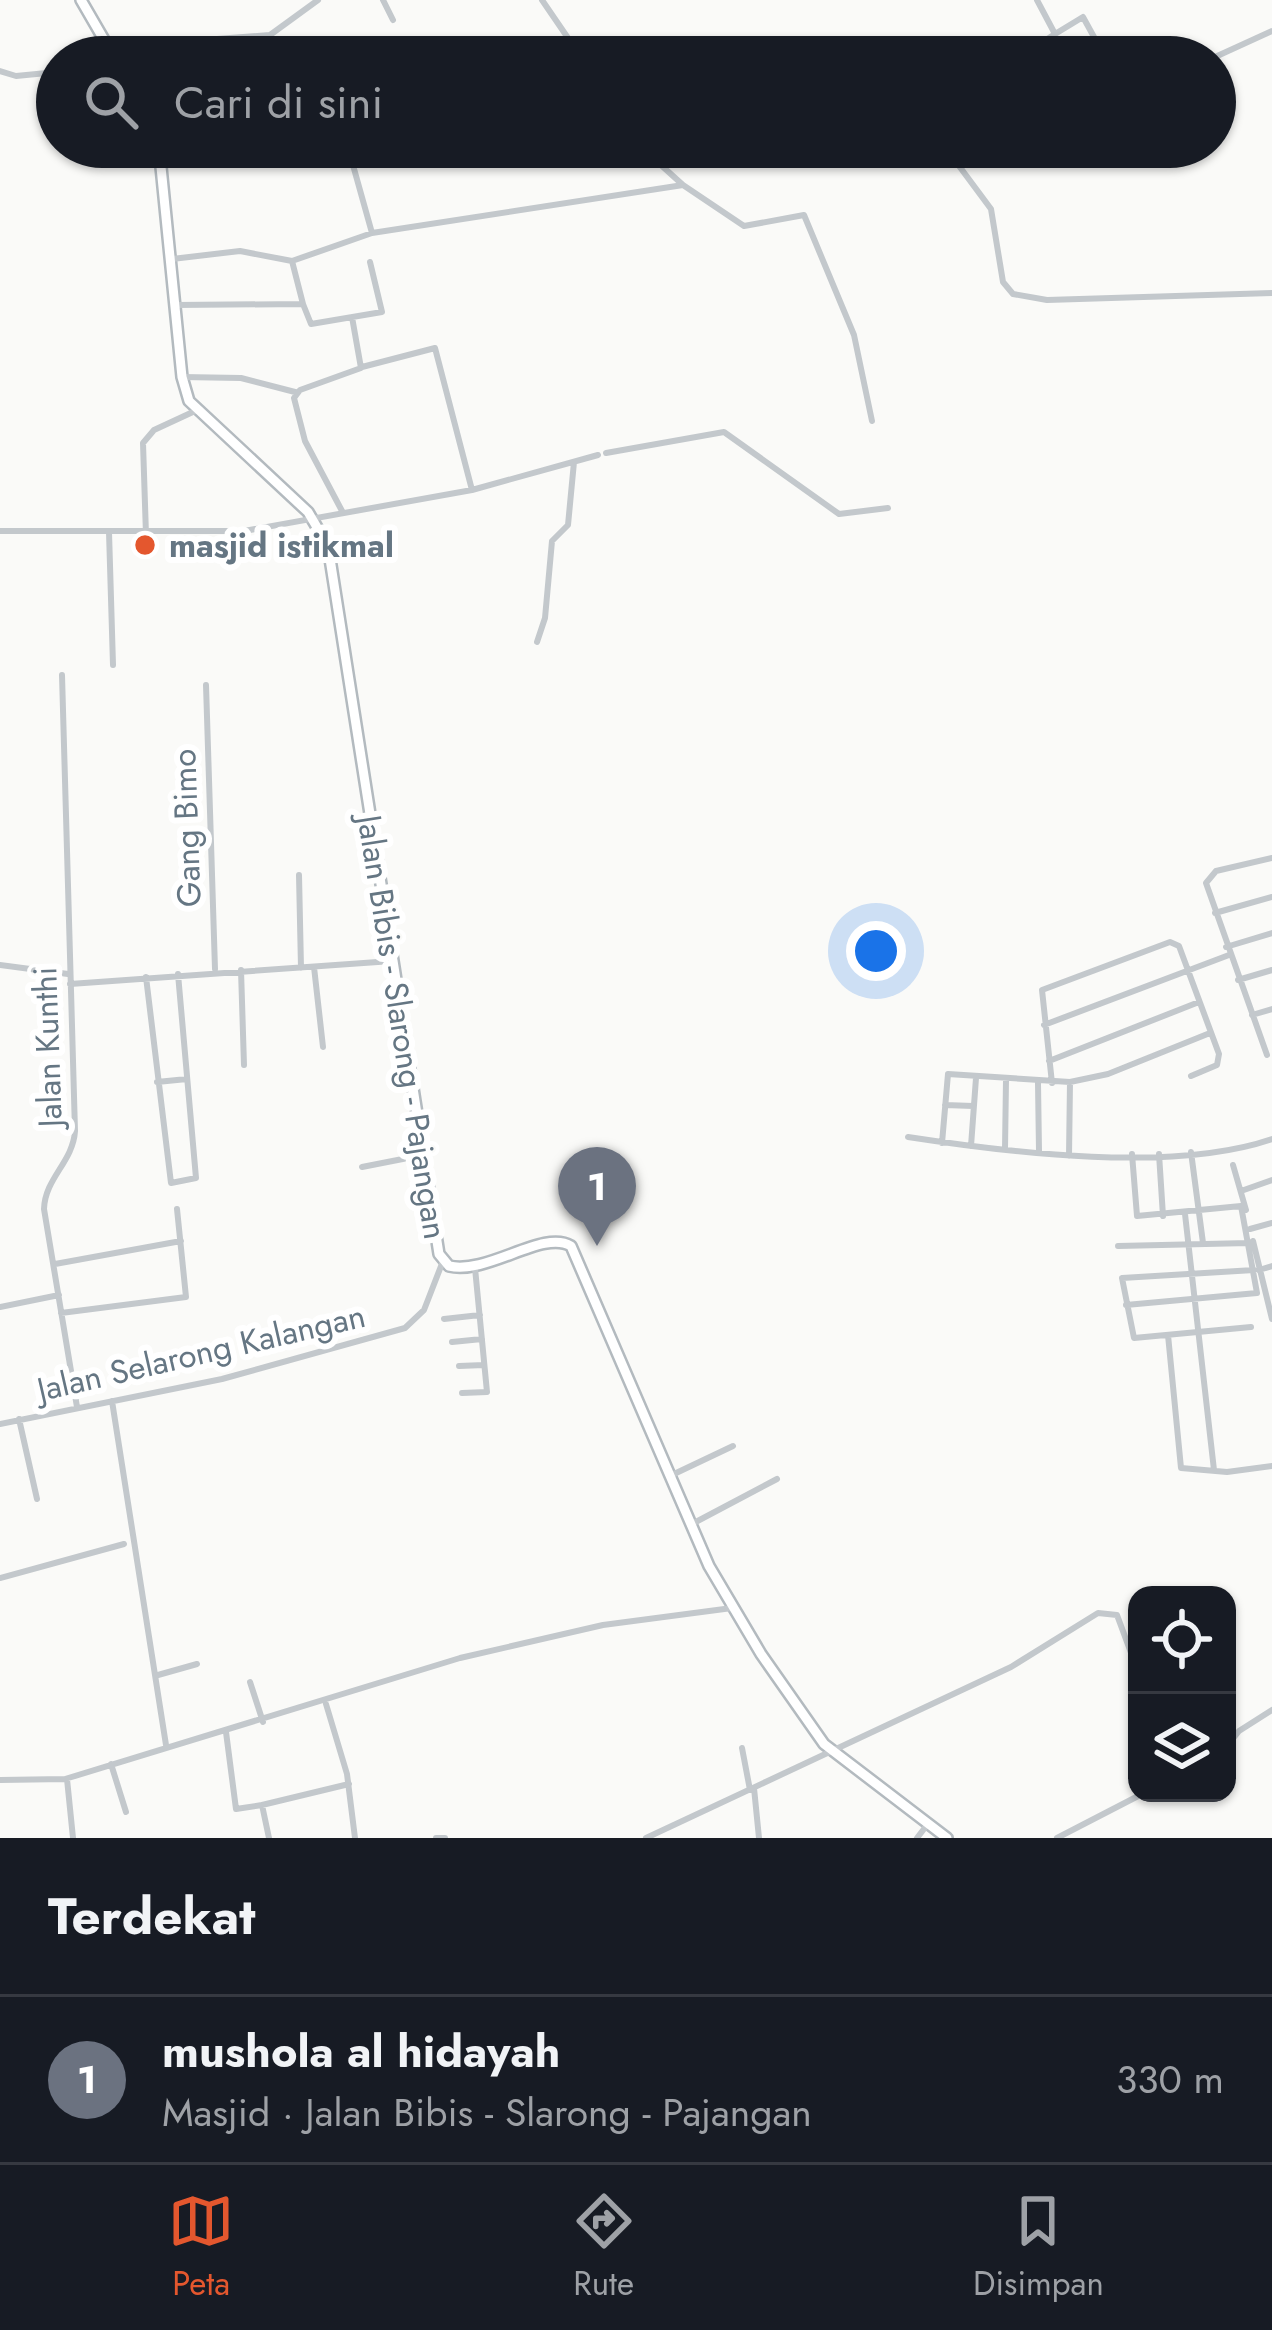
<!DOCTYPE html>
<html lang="id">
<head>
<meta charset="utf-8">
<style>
  body { margin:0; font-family:Jost,sans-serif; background:#20242c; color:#f1f3f6 }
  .controls { position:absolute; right:36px; bottom:36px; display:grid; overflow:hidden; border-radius:24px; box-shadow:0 3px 9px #0004 }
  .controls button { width:108px; height:108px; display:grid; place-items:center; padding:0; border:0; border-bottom:3px solid #363941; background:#171b24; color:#f1f3f6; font:60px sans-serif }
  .you { position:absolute; left:876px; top:951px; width:42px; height:42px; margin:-30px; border:9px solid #fff; border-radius:50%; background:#1a73e8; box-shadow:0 0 0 18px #1a73e833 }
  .badge { display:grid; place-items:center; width:78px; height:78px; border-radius:50%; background:#e4572e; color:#fff; font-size:39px; font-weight:700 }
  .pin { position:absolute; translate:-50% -99px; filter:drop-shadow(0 3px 6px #0008) }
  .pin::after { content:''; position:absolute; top:63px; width:42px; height:36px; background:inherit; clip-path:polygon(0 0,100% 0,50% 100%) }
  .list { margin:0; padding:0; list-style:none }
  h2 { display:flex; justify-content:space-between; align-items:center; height:156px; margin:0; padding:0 48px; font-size:51px }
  h2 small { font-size:39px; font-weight:400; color:#9ea1a6 }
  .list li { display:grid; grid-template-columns:78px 1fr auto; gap:36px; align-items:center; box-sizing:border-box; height:168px; padding:0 48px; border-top:3px solid #363941 }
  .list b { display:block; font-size:45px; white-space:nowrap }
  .list p { margin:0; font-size:39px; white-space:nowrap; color:#9ea1a6 }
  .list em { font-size:39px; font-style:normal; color:#9ea1a6 }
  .icon { flex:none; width:66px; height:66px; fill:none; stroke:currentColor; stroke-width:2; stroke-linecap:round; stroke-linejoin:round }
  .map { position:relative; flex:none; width:1272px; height:1838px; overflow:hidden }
  .search { position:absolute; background:#171b24; box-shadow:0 3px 9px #0004; left:36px; right:36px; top:36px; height:132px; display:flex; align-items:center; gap:30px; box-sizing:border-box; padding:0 42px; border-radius:66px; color:#9ea1a6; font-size:45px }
  .sheet { height:324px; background:#171b24 }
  nav { display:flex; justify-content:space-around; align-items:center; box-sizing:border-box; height:168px; border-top:3px solid #363941; background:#171b24; font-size:33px; color:#9ea1a6 }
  nav a { display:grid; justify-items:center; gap:6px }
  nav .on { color:#e4572e }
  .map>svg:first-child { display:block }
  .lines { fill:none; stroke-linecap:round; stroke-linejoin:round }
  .secondary-casing { stroke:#b3babf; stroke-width:14 }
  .minor { stroke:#c3c8cc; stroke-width:6 }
  .secondary { stroke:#fff; stroke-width:9 }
  .poi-dot { fill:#e4572e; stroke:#fff; stroke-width:4.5 }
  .labels { text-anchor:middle; stroke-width:12; stroke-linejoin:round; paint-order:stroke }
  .poi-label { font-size:33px; font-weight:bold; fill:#657683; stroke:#fff; text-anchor:start }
  .street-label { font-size:33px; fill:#657683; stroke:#fff }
</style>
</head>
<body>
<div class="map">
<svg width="1272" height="1838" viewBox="0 0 1272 1838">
  <rect width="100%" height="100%" fill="#fafaf8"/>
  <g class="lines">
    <defs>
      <path id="secondary" d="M81,0l33,57
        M159,147l23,230 7,24 119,111 20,34 111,708 10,12c39,9 94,-37 122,-20l138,320 52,88 63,90 123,94"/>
    </defs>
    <use href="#secondary" class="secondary-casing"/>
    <path class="minor" d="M383,0l10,20
      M542,0l39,57
      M1037,0l18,34 28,-17 22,40
      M257,38l4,19
      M165,57l13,-15 92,-7 48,-35
      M1020,57l35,-23
      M1215,57l57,-26
      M0,71l16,5 41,-4
      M343,147l8,11 21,75
      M641,147l42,38 61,41 60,-11 50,120 18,86
      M945,147l46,62 12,73 10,12 34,6 225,-7
      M162,162l66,-15
      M172,259l68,-8 52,10
      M303,304l-11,-43 80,-28 311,-48
      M176,305l127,-1 8,20 71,-12 -12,-50
      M362,367l73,-19 37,142
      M182,377l59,1 54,14
      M606,453l118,-21 115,82 49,-6
      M342,511l-37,-70 -11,-43 6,-8 61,-22 -9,-51
      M0,531h244l228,-41 126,-35
      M109,532l4,133
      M146,535l-3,-92 11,-13 41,-19
      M537,642l8,-24 7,-77 16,-16 6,-63
      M62,675l13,456c-2,31 -30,47 -31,78l33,198
      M206,685l9,284
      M299,875l2,93
      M1215,913l57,-16
      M1226,947l46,-14
      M0,965l68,9
      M314,967l9,80
      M241,970l3,95
      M146,977l25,206 25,-5 -18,-204
      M1238,980l34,-10
      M70,984l322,-23
      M1252,1015l20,-6
      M1044,1025l185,-70
      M1267,1055l-61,-172 10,-12 56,-13
      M1049,1061l150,-59
      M157,1082l30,-3
      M1038,1083l1,68
      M1052,1083l-10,-93 128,-48 9,4 40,108 -2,11 -26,11
      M945,1105l28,1
      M908,1137c104,16 265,36 364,2
      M942,1143l6,-69 122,8 38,-8 102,-41
      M971,1146l5,-68
      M1005,1149l1,-69
      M1191,1152l12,91
      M1159,1154l4,62
      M1069,1156l1,-74
      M1233,1165l13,45
      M362,1167l61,-12
      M1241,1191l31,-11
      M1185,1214l29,256
      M1250,1229l22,-6
      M1253,1241l19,78
      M1118,1246l131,-3
      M55,1264l126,-23
      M1259,1270l13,-4
      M1126,1305l131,-12 -16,-87 -104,10 -5,-62
      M0,1307l59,-12
      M61,1313l125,-16 -9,-88
      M444,1319l36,-4
      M1251,1327l-117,11 -12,-60 132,-8
      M1168,1335l13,133 46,4 45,-6
      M452,1342l30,-3
      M459,1366l25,-1
      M462,1393l25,-1 -12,-124
      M112,1401l54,344
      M19,1419l18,80
      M0,1424l222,-45 183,-51 19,-18 19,-49
      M674,1474l59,-28
      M692,1524l85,-45
      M0,1578l124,-34
      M158,1675l39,-11
      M250,1682l13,40
      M326,1704l21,70 8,64
      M226,1732l10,77 26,-4
      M1227,1746l12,-15 33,-21
      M742,1748l8,42
      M111,1764l15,48
      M67,1779l6,59
      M0,1780l65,-1 395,-121 143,-33 129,-17
      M754,1788l5,50
      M269,1838l-7,-33 87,-21
      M436,1838h9
      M646,1838l365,-171 87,-54 19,2 20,54
      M917,1838l10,-13
      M1057,1838l87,-45"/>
    <use href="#secondary" class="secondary"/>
  </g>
  <circle class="poi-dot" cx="145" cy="545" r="12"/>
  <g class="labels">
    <g class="poi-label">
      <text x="169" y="557">masjid istikmal</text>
    </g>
    <g class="street-label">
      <text transform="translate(186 828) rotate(-92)" y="12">Gang Bimo</text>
      <text transform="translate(403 1027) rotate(81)" y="12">Jalan Bibis - Slarong - Pajangan</text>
      <text transform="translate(47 1047) rotate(-92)" y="12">Jalan Kunthi</text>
      <text transform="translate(201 1352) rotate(-13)" y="12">Jalan Selarong Kalangan</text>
    </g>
  </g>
</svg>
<div class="controls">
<button><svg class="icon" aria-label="locate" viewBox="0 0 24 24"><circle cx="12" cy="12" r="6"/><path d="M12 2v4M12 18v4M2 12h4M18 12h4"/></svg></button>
<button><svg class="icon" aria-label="layers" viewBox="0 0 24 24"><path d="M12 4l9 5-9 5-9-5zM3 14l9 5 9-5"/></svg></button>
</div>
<div class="you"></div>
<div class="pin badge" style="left:597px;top:1246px;background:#6b7280">1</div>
<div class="search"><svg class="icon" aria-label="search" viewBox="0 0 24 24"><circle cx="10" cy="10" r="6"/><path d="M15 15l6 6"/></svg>Cari di sini</div>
</div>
<section class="sheet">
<h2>Terdekat<small></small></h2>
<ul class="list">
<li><span class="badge" style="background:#6b7280">1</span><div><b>mushola al hidayah</b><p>Masjid · Jalan Bibis - Slarong - Pajangan</p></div><em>330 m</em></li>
</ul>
</section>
<nav>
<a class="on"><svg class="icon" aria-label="map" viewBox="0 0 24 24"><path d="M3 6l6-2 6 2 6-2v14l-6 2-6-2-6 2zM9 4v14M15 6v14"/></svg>Peta</a>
<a><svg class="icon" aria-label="directions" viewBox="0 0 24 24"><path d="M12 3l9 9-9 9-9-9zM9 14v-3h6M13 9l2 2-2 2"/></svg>Rute</a>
<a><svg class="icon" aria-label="saved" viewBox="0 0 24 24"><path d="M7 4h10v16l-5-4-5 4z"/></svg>Disimpan</a>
</nav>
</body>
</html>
